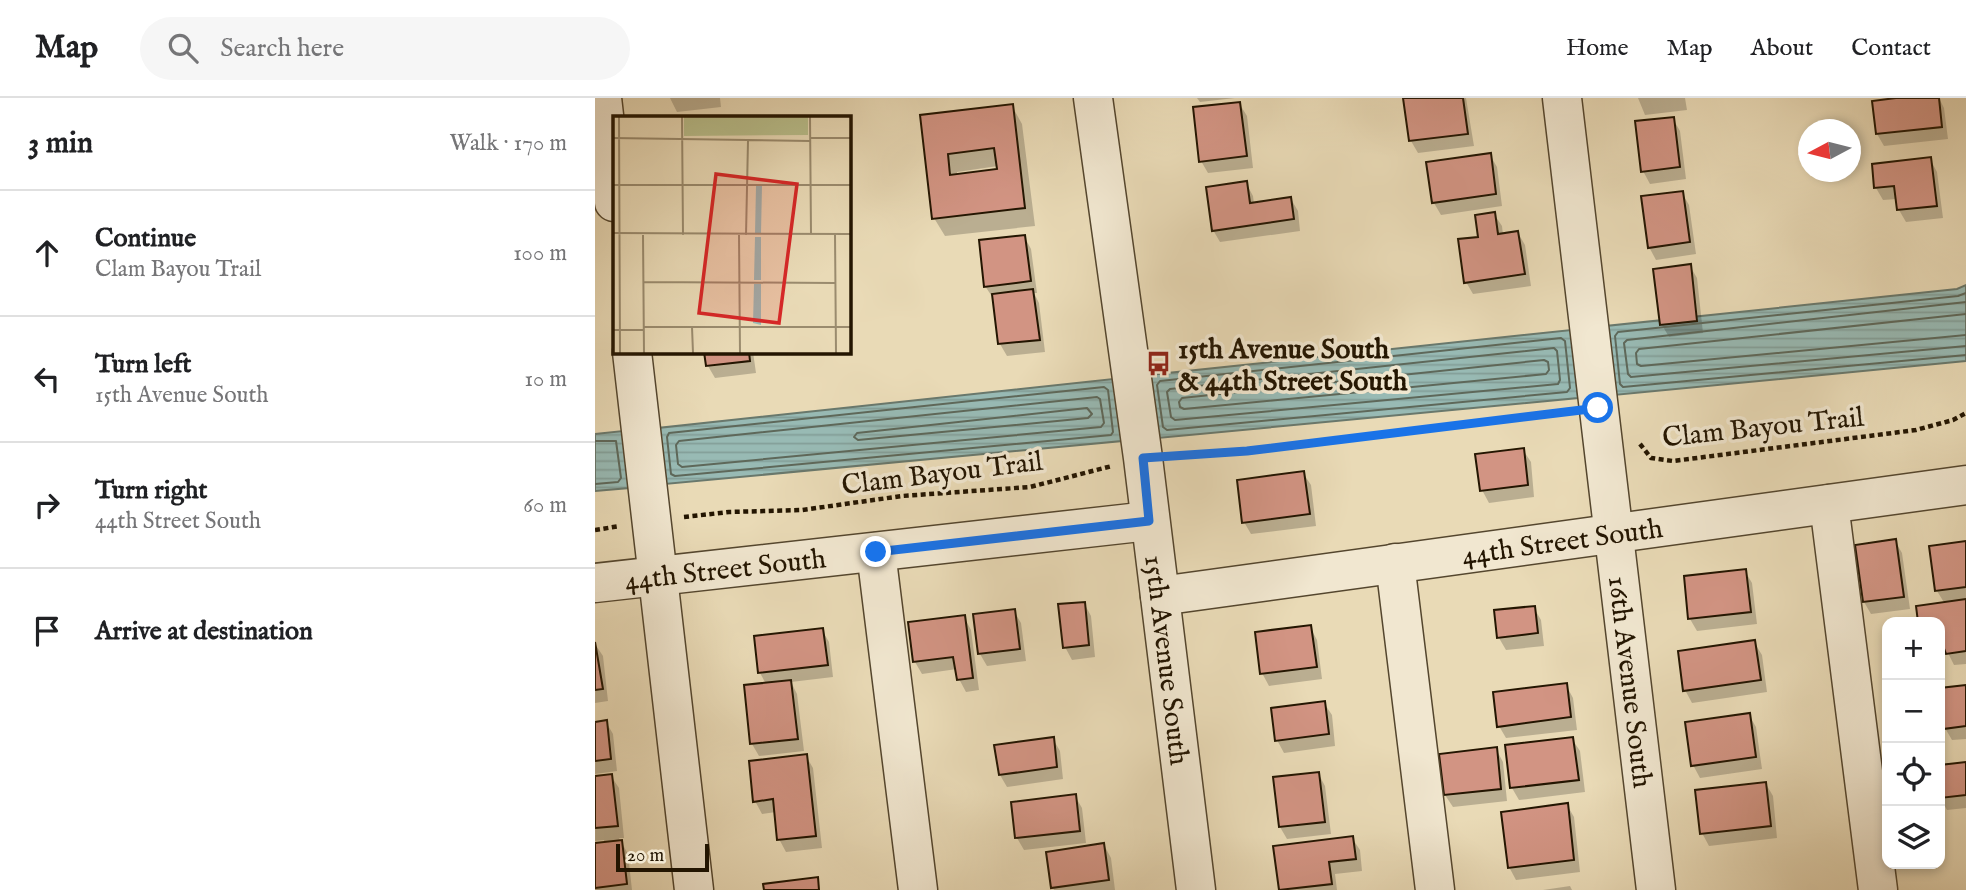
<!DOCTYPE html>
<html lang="en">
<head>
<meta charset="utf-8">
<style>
  body { margin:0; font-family:"IM FELL English",serif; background:#f6f6f6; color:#202124 }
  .controls { position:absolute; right:21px; bottom:21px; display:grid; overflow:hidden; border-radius:14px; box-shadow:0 4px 10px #0003 }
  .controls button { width:63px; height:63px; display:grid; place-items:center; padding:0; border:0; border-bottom:2px solid #e0e0e0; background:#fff; color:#202124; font:35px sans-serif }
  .compass { position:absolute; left:1203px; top:21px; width:63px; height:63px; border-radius:50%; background:#fff; box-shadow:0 4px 10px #0003; rotate:263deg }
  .scale { position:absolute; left:21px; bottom:18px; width:93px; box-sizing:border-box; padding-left:7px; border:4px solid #231501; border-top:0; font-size:19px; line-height:24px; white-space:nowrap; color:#231501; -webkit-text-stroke:5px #f1e7d0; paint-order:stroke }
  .stop { position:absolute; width:21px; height:21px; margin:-16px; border:5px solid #1a73e8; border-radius:50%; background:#fff }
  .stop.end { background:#1a73e8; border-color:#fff; box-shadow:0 2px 7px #0008 }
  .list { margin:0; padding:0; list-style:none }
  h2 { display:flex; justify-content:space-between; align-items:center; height:91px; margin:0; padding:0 28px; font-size:30px }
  h2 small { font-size:23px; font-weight:400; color:#757577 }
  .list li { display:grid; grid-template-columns:46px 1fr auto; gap:21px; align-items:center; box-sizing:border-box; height:126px; padding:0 28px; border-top:2px solid #e0e0e0 }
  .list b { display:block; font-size:26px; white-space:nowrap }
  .list p { margin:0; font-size:23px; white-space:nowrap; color:#757577 }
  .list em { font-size:23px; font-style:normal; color:#757577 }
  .icon { flex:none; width:38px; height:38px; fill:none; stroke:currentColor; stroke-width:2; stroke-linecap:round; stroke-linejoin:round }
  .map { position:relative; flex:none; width:1371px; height:792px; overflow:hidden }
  header { display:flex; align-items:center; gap:42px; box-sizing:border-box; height:98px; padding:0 35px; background:#fff; border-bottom:2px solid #e0e0e0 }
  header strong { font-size:33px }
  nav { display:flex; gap:38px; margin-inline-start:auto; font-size:24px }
  .search { width:490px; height:63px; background:#f6f6f6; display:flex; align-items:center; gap:18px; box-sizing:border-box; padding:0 24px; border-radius:38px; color:#757577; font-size:26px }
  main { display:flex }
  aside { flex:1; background:#fff }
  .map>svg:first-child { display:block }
  .water { fill:url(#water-rules); stroke:#69786c; stroke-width:2 }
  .shadow { fill:#0003; fill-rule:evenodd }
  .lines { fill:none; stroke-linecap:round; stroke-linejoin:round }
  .shore { stroke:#5e685a; stroke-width:2 }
  .building { fill:#d29483; stroke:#231501; stroke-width:2; fill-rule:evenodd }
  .minor-casing { stroke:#54462e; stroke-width:41 }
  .path { stroke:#231501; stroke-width:4.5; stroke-dasharray:5 3.5; stroke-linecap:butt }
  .minor { stroke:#f1e7d0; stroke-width:38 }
  .route { stroke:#1a73e8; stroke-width:9 }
  .labels { text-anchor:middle; stroke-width:7; stroke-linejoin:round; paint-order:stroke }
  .poi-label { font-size:28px; font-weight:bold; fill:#231501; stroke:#f1e7d0; text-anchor:start }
  .street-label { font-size:28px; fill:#231501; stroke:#f1e7d0 }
  .inset-road { fill:none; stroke:#9a8b6e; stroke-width:2 }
  .view { fill:#d62828; fill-opacity:0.15; stroke:#d62828; stroke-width:3.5 }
  .inset-edge { fill:none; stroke:#231501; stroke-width:3.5 }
</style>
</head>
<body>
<header>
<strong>Map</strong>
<div class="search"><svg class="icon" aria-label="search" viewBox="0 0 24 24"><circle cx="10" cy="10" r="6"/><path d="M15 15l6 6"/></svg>Search here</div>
<nav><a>Home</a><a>Map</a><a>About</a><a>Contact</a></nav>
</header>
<main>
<aside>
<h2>3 min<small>Walk · 170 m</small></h2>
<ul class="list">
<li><svg class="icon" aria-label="ahead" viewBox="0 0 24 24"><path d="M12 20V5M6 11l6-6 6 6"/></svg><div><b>Continue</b><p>Clam Bayou Trail</p></div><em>100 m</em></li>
<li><svg class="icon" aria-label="left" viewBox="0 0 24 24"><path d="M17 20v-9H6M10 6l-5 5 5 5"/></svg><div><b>Turn left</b><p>15th Avenue South</p></div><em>10 m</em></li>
<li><svg class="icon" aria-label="right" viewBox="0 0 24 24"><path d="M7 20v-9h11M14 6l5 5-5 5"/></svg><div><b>Turn right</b><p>44th Street South</p></div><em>60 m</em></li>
<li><svg class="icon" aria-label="arrive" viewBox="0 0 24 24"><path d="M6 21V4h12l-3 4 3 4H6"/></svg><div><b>Arrive at destination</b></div></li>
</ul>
</aside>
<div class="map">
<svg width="1371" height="792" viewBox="0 0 1371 792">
  <defs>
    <pattern id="water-rules" width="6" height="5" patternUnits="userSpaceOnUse" patternTransform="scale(1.75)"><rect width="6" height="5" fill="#98bab4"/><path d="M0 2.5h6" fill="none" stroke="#839f99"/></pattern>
  </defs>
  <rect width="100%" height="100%" fill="#e9dab6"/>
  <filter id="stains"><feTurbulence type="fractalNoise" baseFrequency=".00286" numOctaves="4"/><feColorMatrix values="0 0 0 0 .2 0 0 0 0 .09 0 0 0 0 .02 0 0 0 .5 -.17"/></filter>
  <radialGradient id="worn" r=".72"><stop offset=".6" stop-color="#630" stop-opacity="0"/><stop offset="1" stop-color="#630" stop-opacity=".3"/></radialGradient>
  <path class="water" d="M1371,187v76l-352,34 -8,-69 351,-37z
    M976,232l7,68 -420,40 -9,-63z
    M518,281l9,62 -457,43 -7,-56z
    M28,333l6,57 -34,3v-57z"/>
  <path class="shadow" d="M75,0h50l1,9 -44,5z
    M602,0h38l-35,4z
    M810,0h61l8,48 -56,7 -7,-12z
    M1043,0h47l2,12 -42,5z
    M1317,0h27l5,10 4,31 -64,7 -7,-12z
    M644,5l8,13 6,52 -45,5 -7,-12z
    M417,8l10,18 13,102 -90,10 -11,-18 -12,-102zM403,68l1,4 -42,5v-3z
    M1078,21l7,12 6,48 -36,5 -7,-13z
    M895,57l7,12 5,39 -61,9 -7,-12 -6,-39z
    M1335,61l7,13 6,46 -37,4 -7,-12 -2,-11 -14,1 -7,-12 -2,-22z
    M651,85l7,13 1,8 37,-5 7,12 2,20 -80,11 -7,-12z
    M1087,95l7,12 7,49 -40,6 -7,-13z
    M899,116l8,12 1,9 15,-2 7,12 6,41 -58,8 -7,-12 14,-44z
    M429,138l7,13 6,44h-3l5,10 6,49 -38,4 -7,-12 -7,-46 -8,-12z
    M1095,168l7,12 6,55 -34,4 -7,-12z
    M111,254h47l3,21 -41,5 -7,-12z
    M928,352l8,12 3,35 -45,6 -7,-13z
    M708,375l8,12 5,41 -65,8 -7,-12z
    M1300,443l7,12 8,56 -39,5 -7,-12 -7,-56z
    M1371,445v121l-12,1 -8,-16 -6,1v-28h-20l-2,-15 27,-3 -8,-13z
    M1150,473l7,12 5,41 -60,7 -7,-12z
    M489,505l7,13 4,41 -23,3 -7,-13z
    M939,510l7,12 3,26 -38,4 -7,-12z
    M419,513l7,12 5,38 -39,5 -7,-12z
    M369,519l7,13 8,60 -13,2 -7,-13 -2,-10 -35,5 -7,-12z
    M715,529l7,13 5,39 -53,7 -7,-13z
    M227,532l7,12 4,35 -42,5 6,12 7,57 -45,5 -7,-12 14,-60 -6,-11 -5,-36z
    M1159,544l8,13 5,37 -75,11 -7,-13z
    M0,546l8,12 5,45 -13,2z
    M971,587l7,13 4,32 -71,8 -7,-12z
    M1371,589v52l-14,1 -7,-12 -5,-38z
    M729,605l8,12 3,31 -51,7 -7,-13z
    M1154,617l7,12 6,42 -62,9 -7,-13z
    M11,624l7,12 4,37 -22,3v-51z
    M458,641l7,12 3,28 -56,8 -7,-12z
    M977,641l8,12 5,41 -66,8 -7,-12z
    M901,651l7,13 4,39 -54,6 -8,-12z
    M211,658l7,12 9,80 -36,4 -7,-13 -3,-27 -14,2 -7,-13z
    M1371,665v45l-19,2 -7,-12v-31z
    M723,675l7,13 6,48 -44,5 -7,-12z
    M16,678l8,12 5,50h-5l9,16 4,36h-37v-45l9,-1v-4l-9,1v-63z
    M1171,686l7,12 4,42 -68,8 -7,-13z
    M480,698l7,12 4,35 -62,7 -7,-12z
    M972,707l7,12 6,55 -64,8 -7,-13z
    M757,740l8,12 2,21 -27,3 2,16h-57l-5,-43z
    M509,747l7,13 4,32h-61l-1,-3z
    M975,788l2,4h-29z"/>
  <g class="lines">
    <path class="shore" d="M1371,195l-8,3 -340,36 -3,4 5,48 3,3 343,-32
      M1371,204l-339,38 -3,3 4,31 3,3 335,-31
      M1371,216l-327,35 -3,4 1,11 4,2 325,-31
      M966,240l4,3 5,47 -3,4 -400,38 -4,-3 -6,-42 3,-4z
      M959,250l3,3 3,29 -2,4 -383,36 -4,-3 -4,-25 3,-3z
      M949,262l4,2 1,8 -3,4 -362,35 -4,-2 -1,-5 3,-4z
      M509,289l4,3 5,42 -2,3 -436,41 -4,-2 -4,-37 2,-4z
      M502,299l3,2 4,24 -3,4 -419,40 -4,-3 -2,-19 3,-4z
      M492,310l5,6 -4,4 -230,22 -4,-3 3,-4z
      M0,343h21l5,37 -3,4 -23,2"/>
  </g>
  <path class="building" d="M808,0h60l5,36 -59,7z
    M1301,0h43l3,29 -66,7 -4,-33z
    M645,4l7,54 -48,6 -6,-55z
    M418,6l12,104 -93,11 -12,-104zM399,50l3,21 -47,6 -2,-21z
    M1079,19l6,50 -39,5 -6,-51z
    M896,55l5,41 -64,9 -6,-41z
    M1336,59l6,49 -40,4 -3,-24 -20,2 -2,-24z
    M652,83l3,22 41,-6 3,22 -82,12 -6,-44z
    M1088,93l7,51 -42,6 -7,-52z
    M900,114l3,22 20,-3 7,43 -61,9 -6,-44 20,-2 -3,-22z
    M430,137l6,46 -47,6 -5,-47z
    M1096,166l6,57 -37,4 -7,-56z
    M438,191l7,51 -42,4 -6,-50z
    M109,254h45l1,9 -44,5z
    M929,350l4,37 -48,6 -5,-37z
    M709,373l6,43 -68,9 -5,-43z
    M1301,441l8,58 -41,5 -8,-57z
    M1371,443v46l-31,4 -6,-45z
    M1151,471l5,43 -63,7 -4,-43z
    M1371,501v52l-20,3 -6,-17v-15h-22l-2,-16z
    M490,504l4,43 -26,3 -5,-44z
    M940,508l3,27 -41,5 -3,-28z
    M420,511l5,40 -42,5 -5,-40z
    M370,517l8,63 -16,2 -4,-23 -40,5 -5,-40z
    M716,527l6,42 -57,7 -5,-42z
    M228,530l5,37 -70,8 -4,-37z
    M1160,542l6,40 -78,11 -5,-40z
    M0,544l8,47 -8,1z
    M196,582l7,59 -48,5 -6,-59z
    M972,585l4,34 -74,10 -4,-35z
    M1371,587v41l-23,3 -3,-41z
    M730,603l4,33 -54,7 -4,-33z
    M1155,615l6,44 -65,9 -6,-44z
    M12,622l4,39 -16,2v-39z
    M459,639l3,30 -58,8 -5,-30z
    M978,639l6,43 -69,8 -5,-43z
    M902,649l4,42 -57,6 -5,-41z
    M212,656l9,82 -39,4 -4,-41 -20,3 -4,-41z
    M1371,664v33l-26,3v-33z
    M724,674l6,50 -46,5 -6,-50z
    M17,676l6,52 -23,2v-52z
    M1171,684l5,44 -71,8 -5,-44z
    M481,696l4,37 -65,7 -4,-36z
    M973,705l6,57 -66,8 -7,-56z
    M758,738l3,23 -27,3 3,22 -53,6 -6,-44z
    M27,742l5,44 -32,4v-45z
    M509,745l5,37 -58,8 -5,-36z
    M223,779l1,13h-55l-1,-6z"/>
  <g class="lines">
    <defs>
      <g id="minor">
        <path d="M7,0l12,104"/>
        <path id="s1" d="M498,0l50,360 53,432"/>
        <path id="s2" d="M967,0l94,792"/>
        <path d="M37,254l62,538"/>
        <path d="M1234,406l49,386"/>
        <path d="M281,454l42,338"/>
        <path d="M800,465l40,327"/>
        <path id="s3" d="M0,485l554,-62"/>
        <path id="s4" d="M565,498l806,-111"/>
      </g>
    </defs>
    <use href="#minor" class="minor-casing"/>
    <path class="path" d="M1045,346l11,14 22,3 243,-31 37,-10 13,-7
      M580,358l72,-5 320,-39
      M89,419l45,-5 73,-2 100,-14 128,-9 82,-21
      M0,432l25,-4"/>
    <use href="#minor" class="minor"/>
  </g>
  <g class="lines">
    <path class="route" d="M281,454l273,-31 -6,-63 104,-7 351,-43"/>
  </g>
  <defs>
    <symbol id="bus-bare" viewBox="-9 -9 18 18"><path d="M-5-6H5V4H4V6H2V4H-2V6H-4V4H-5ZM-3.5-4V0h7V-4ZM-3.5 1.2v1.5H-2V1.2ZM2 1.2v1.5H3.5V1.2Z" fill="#8f2418" stroke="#f1e7d0" stroke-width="2.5" paint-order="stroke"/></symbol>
  </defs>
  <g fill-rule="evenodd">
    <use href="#bus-bare" x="546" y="248" width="35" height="35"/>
  </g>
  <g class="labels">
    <g class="poi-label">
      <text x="583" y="260">15th Avenue South<tspan x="583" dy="32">&amp; 44th Street South</tspan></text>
    </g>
    <g class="street-label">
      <text transform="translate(1168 328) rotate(-6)" y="10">Clam Bayou Trail</text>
      <text transform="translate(347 374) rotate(-7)" y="10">Clam Bayou Trail</text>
      <text dy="10" stroke="none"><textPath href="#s4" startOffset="406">44th Street South</textPath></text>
      <text dy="10" stroke="none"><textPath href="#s3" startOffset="131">44th Street South</textPath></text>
      <text dy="10" stroke="none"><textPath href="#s1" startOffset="567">15th Avenue South</textPath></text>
      <text dy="10" stroke="none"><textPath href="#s2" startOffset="588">16th Avenue South</textPath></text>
    </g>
  </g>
  <g transform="translate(18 18)">
    <rect width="238" height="238" fill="#e9dab6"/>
    <path d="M71,1h124v18l-124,1z" fill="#b9bf8c"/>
    <path d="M143,70h6l-1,47h-6zM142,121h6v43h-7zM141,168h7v41l-8,-2z" fill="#98bab4"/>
    <path class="inset-road" d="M6,1l1,236M69,1l1,118M197,1l1,117M0,22l197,3M197,22h41M0,69h238M0,117l238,1M222,118l1,119M30,119l1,118M126,119l1,118M133,119l2,-94M30,166l192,1M31,211h207M79,211l1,26M0,214h31"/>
    <path class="view" d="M103,58l81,10 -18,139 -80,-10z"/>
    <rect width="238" height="238" class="inset-edge"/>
  </g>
  <rect width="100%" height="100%" filter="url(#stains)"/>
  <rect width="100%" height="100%" fill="url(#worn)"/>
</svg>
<div class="controls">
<button>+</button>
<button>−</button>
<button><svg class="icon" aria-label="locate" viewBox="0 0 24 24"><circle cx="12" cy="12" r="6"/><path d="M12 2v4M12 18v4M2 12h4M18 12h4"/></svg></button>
<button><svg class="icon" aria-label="layers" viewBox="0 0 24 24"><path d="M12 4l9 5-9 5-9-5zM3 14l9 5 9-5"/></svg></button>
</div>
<svg class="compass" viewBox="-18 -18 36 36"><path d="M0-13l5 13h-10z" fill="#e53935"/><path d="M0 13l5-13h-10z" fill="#757577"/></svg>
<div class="scale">20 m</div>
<div class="stop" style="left:1003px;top:310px"></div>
<div class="stop end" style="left:281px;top:454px"></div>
</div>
</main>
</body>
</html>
